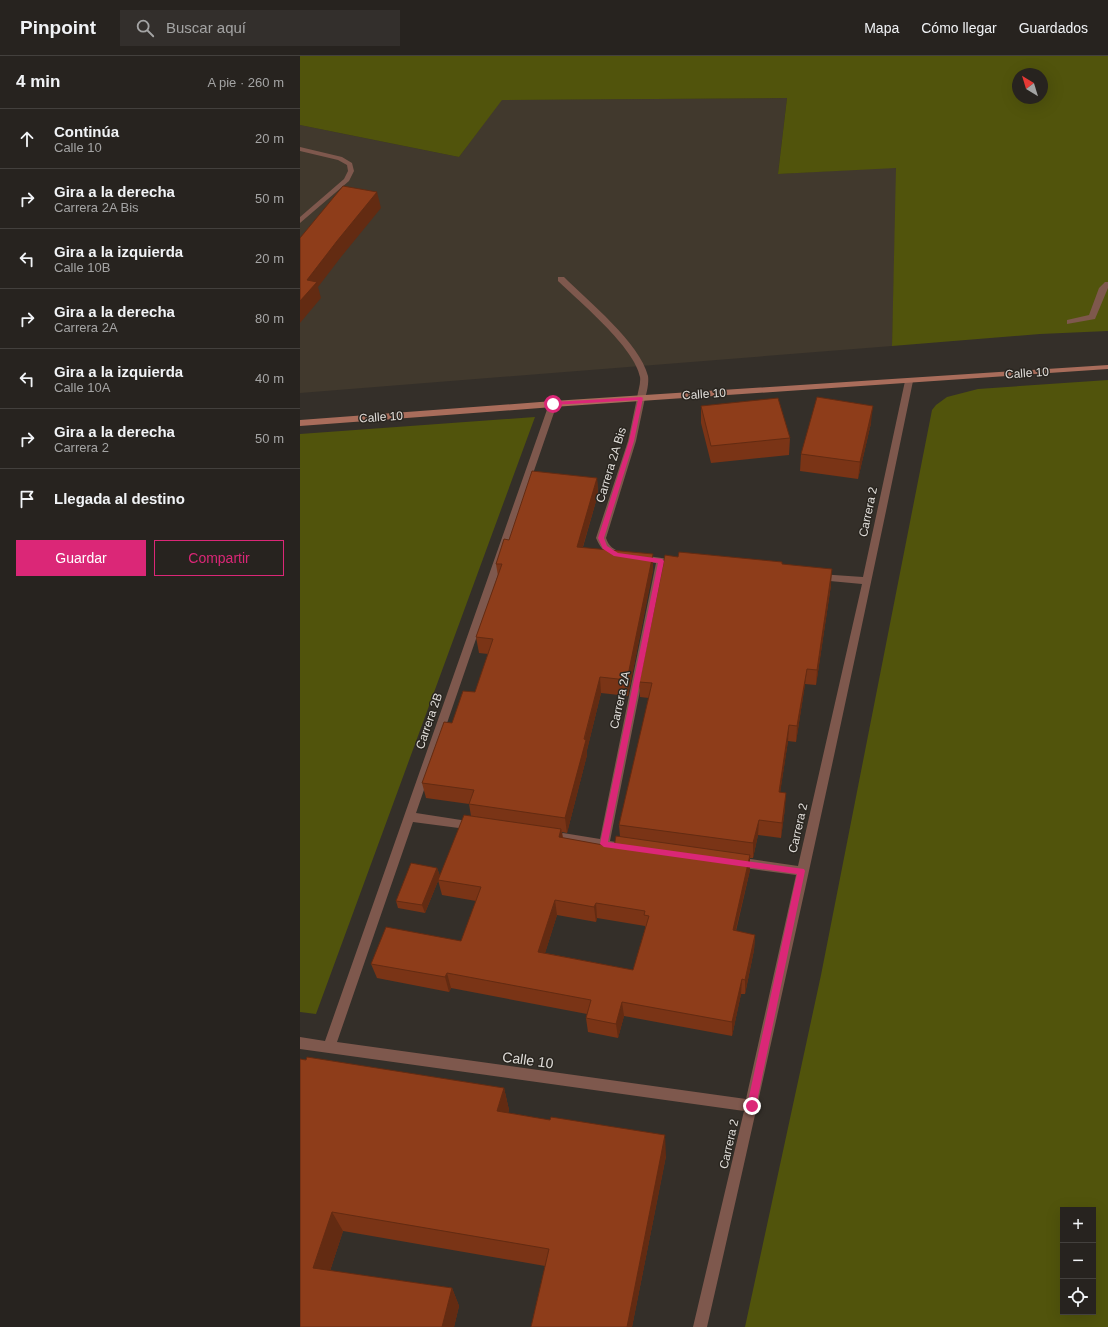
<!DOCTYPE html>
<html lang="es">
<head>
<meta charset="utf-8">
<style>
  body { margin:0; font-family:Helvetica,sans-serif; background:#332f2c; color:#f1f3f6 }
  .controls { position:absolute; right:12px; bottom:12px; display:grid; overflow:hidden; border-radius:0px; box-shadow:0 4px 16px #0002 }
  .controls button { width:36px; height:36px; display:grid; place-items:center; padding:0; border:0; border-bottom:1px solid #43403d; background:#27231f; color:#f1f3f6; font:20px sans-serif }
  .compass { position:absolute; left:712px; top:12px; width:36px; height:36px; border-radius:50%; background:#27231f; box-shadow:0 4px 16px #0002; rotate:322deg }
  .stop { position:absolute; width:12px; height:12px; margin:-9px; border:3px solid #db2777; border-radius:50%; background:#fff }
  .stop.end { background:#db2777; border-color:#fff; box-shadow:0 1px 4px #0008 }
  .list { margin:0; padding:0; list-style:none }
  h2 { display:flex; justify-content:space-between; align-items:center; height:52px; margin:0; padding:0 16px; font-size:17px }
  h2 small { font-size:13px; font-weight:400; color:#a4a4a4 }
  .list li { display:grid; grid-template-columns:26px 1fr auto; gap:12px; align-items:center; box-sizing:border-box; height:60px; padding:0 16px; border-top:1px solid #43403d }
  .list b { display:block; font-size:15px; white-space:nowrap }
  .list p { margin:0; font-size:13px; white-space:nowrap; color:#a4a4a4 }
  .list em { font-size:13px; font-style:normal; color:#a4a4a4 }
  .actions { display:flex; gap:8px; padding:12px 16px }
  .actions a { flex:1; padding:9px 0; border:1px solid #db2777; border-radius:0px; text-align:center; font-size:14px; color:#db2777 }
  .actions .main { background:#db2777; color:#fff }
  .icon { flex:none; width:22px; height:22px; fill:none; stroke:currentColor; stroke-width:2; stroke-linecap:round; stroke-linejoin:round }
  .map { position:relative; flex:none; width:808px; height:1271px; overflow:hidden }
  header { display:flex; align-items:center; gap:24px; box-sizing:border-box; height:56px; padding:0 20px; background:#27231f; border-bottom:1px solid #43403d }
  header strong { font-size:19px }
  nav { display:flex; gap:22px; margin-inline-start:auto; font-size:14px }
  .search { width:280px; height:36px; background:#332f2c; display:flex; align-items:center; gap:10px; box-sizing:border-box; padding:0 14px; border-radius:0px; color:#a4a4a4; font-size:15px }
  main { display:flex }
  aside { flex:1; background:#27231f }
  .map>svg:first-child { display:block }
  .built { fill:#41392d }
  .green { fill:#51540c; fill-rule:evenodd }
  .lines { fill:none; stroke-linecap:round; stroke-linejoin:round }
  .lane { fill:#7e584d; fill-rule:evenodd }
  .street { fill:#7e584d; fill-rule:evenodd }
  .secondary { fill:#a96d5b; fill-rule:evenodd }
  .wall { fill:#7a3416; fill-rule:evenodd }
  .shaded-wall { fill:#632b12 }
  .building { fill:#8e3d1a; stroke:#632b12; fill-rule:evenodd }
  .route { fill:#db2777 }
  .labels { text-anchor:middle; stroke-width:3; stroke-linejoin:round; paint-order:stroke }
  .street-label { font-size:12px; fill:#e0ddd9; stroke:#2a2620 }
  .near-street-label { font-size:14px; fill:#e0ddd9; stroke:#2a2620 }
</style>
</head>
<body>
<header>
<strong>Pinpoint</strong>
<div class="search"><svg class="icon" aria-label="search" viewBox="0 0 24 24"><circle cx="10" cy="10" r="6"/><path d="M15 15l6 6"/></svg>Buscar aquí</div>
<nav><a>Mapa</a><a>Cómo llegar</a><a>Guardados</a></nav>
</header>
<main>
<aside>
<h2>4 min<small>A pie · 260 m</small></h2>
<ul class="list">
<li><svg class="icon" aria-label="ahead" viewBox="0 0 24 24"><path d="M12 20V5M6 11l6-6 6 6"/></svg><div><b>Continúa</b><p>Calle 10</p></div><em>20 m</em></li>
<li><svg class="icon" aria-label="right" viewBox="0 0 24 24"><path d="M7 20v-9h11M14 6l5 5-5 5"/></svg><div><b>Gira a la derecha</b><p>Carrera 2A Bis</p></div><em>50 m</em></li>
<li><svg class="icon" aria-label="left" viewBox="0 0 24 24"><path d="M17 20v-9H6M10 6l-5 5 5 5"/></svg><div><b>Gira a la izquierda</b><p>Calle 10B</p></div><em>20 m</em></li>
<li><svg class="icon" aria-label="right" viewBox="0 0 24 24"><path d="M7 20v-9h11M14 6l5 5-5 5"/></svg><div><b>Gira a la derecha</b><p>Carrera 2A</p></div><em>80 m</em></li>
<li><svg class="icon" aria-label="left" viewBox="0 0 24 24"><path d="M17 20v-9H6M10 6l-5 5 5 5"/></svg><div><b>Gira a la izquierda</b><p>Calle 10A</p></div><em>40 m</em></li>
<li><svg class="icon" aria-label="right" viewBox="0 0 24 24"><path d="M7 20v-9h11M14 6l5 5-5 5"/></svg><div><b>Gira a la derecha</b><p>Carrera 2</p></div><em>50 m</em></li>
<li><svg class="icon" aria-label="arrive" viewBox="0 0 24 24"><path d="M6 21V4h12l-3 4 3 4H6"/></svg><div><b>Llegada al destino</b></div></li>
</ul>
<div class="actions"><a class="main">Guardar</a><a>Compartir</a></div>
</aside>
<div class="map">
<svg width="808" height="1271" viewBox="0 0 808 1271">
  <rect width="100%" height="100%" fill="#342f29"/>
  <path class="built" d="M487,42l-9,76 119,-7 -5,179 -592,47v-268l159,32 42,-57z"/>
  <path class="green" d="M0,0h808v275l-68,3 -148,12 4,-178 -118,6 9,-76 -285,2 -43,57 -159,-32zM718,18h24v24h-24z
    M808,324v947h-363l76,-352 111,-565 4,-5 11,-8 31,-8zM763,1154h30v102h-30z
    M235,361l-219,597 -16,-2v-578z"/>
  <g class="lines">
    <path class="lane" d="M0,91l42,10 10,6 2,8 -5,10 -49,42v-6l44,-38 4,-8 -1,-6 -9,-5 -38,-9z
      M258,221h6c24,24 76,66 84,99 1,6 -1,18 -4,24h-6l-1,-2c1,-7 4,-15 3,-21 -5,-29 -60,-75 -82,-96z
      M805,226h3v6l-13,31 -28,5v-4l22,-5 10,-27z"/>
    <path class="street" d="M609,322l4,3c-65,316 -134,631 -206,946h-14l51,-216 -444,-62v-12l25,4 224,-637 4,-3 4,3 -141,409 58,9 4,1 1,3 -1,3 -4,1 -61,-8 -76,220 409,57 50,-224 -59,-8 -4,-2 -2,-3 2,-3 4,-2 61,9 64,-282 -43,-4 -5,-3 5,-3 44,3 42,-196z
      M341,339l4,3 -9,43 -30,97c5,14 12,10 19,18l-5,3c-12,-3 -19,-9 -24,-21l32,-97 9,-43z
      M340,499l36,5 5,3 -5,3 -11,-1 -55,276 22,4 1,3 -1,3 -4,2 -65,-10 -4,-2 -1,-3 1,-3 4,-2 37,6 56,-276 -19,-3 -2,-2z"/>
    <path class="secondary" d="M808,309v4l-555,38 -253,19v-6l253,-19z"/>
  </g>
  <path class="wall" d="M401,350l89,32 -1,17 -78,8 -10,-40z
    M571,367l-13,56 -58,-8 1,-17z
    M297,422l1,16 -15,53 70,23 -25,126 -27,-3 -14,57v5l-20,78 -5,-1 1,6 51,9 6,-10 -1,-12 30,-127 -9,-1 -1,-15 39,-125 104,7 49,21 -15,100 -11,-1 -9,58 -8,-1 -8,51 5,16 -4,30 -23,-3 -5,23h-3v12l-14,61 19,4 -1,15 -9,44h-4l-9,42 -108,-20 -6,22 -30,-6 -2,-14 1,-4 -136,-26 -2,4 -72,-14 -6,-14 90,-23 15,-40 -34,-6 -4,-15 33,-64 -2,-12 -43,-6 -4,-15 30,-60 23,-31 13,-38 -9,-1 -3,-16 22,-61 -2,-12 13,-24zM257,859l39,7 1,-4 48,8v3l-12,41 -88,-17z
    M137,812l3,8 -15,37 -27,-5 -2,-7z
    M0,1003l204,29 5,22 -1,3 158,43 -34,171h-101l14,-61 -202,-35 -13,40 122,17 7,18 -5,21h-154z"/>
  <path class="shaded-wall" d="M77,136l4,16 -40,49 -23,30 3,11 -21,25v-22l7,-21 30,-39z
    M573,350l-2,17 -13,56 2,-17z
    M297,422l1,16 -20,69 -1,-16z
    M353,498v16l-25,126 -1,-16z
    M532,513l-1,16 -15,100 1,-15z
    M507,613l-2,15 -9,58 1,-16z
    M300,621l1,16 -14,57v5l-20,78 -2,-15z
    M489,669l-1,16 -10,66 1,-15z
    M486,737l-1,15 -4,30 1,-15z
    M459,764l-1,15 -5,23v-15z
    M261,773l3,15 -5,-7z
    M450,799v15l-18,75 1,-15z
    M137,812l3,8 -15,37 -3,-8z
    M255,844l2,15 -16,51 -3,-14z
    M296,847l1,15 -1,4 -2,-15z
    M455,879l-1,15 -9,44v-14z
    M147,917l4,15 -2,4 -4,-15z
    M442,923l-1,15 -9,42v-14z
    M322,946l2,14 -6,22 -2,-14z
    M204,1032l5,22 -6,23 -6,-22z
    M365,1079l1,21 -34,171h-5z
    M32,1156l11,19 -18,55 -12,-18z
    M152,1232l7,18 -5,21h-12z"/>
  <path class="building" d="M43,130l34,6 -40,49 -30,39 10,2 -17,19v-63z
    M517,341l56,9 -13,56 -59,-8z
    M478,342l12,40 -79,8 -10,-40z
    M232,415l65,7 -20,69 76,7 -26,126 -27,-3 -16,62 2,1 -21,78 -96,-14 5,-14 -52,-7 22,-61 8,1 11,-32 12,1 18,-53 -17,-2 26,-73h-6l8,-25 5,1z
    M379,496l103,10v2l50,5 -15,101 -10,-1 -10,57 -8,-1 -10,67 7,1 -4,30 -23,-3 -6,23 -134,-18 33,-142 -13,-1 26,-127 13,2z
    M164,759l97,14 -2,8 55,10 2,-11 134,19 -17,75 22,5 -10,45 -3,-1 -10,43 -110,-20 -6,22 -30,-6 5,-18 -144,-27 -2,4 -74,-13 15,-37 75,14 20,-54 -43,-7zM255,844l39,7 2,-4 49,8 -1,4 5,1 -16,54 -95,-18z
    M111,807l26,5 -15,37 -26,-4z
    M7,1001l197,31 -7,23 53,9 1,-3 114,18 -38,192h-96l18,-78 -217,-37 -19,56 139,20 -10,39h-142v-268l6,1z"/>
  <path class="route" d="M341,341l2,1 -9,43 -30,97 3,8 11,7 44,6 2,2 -56,281 196,27 1,2 -49,235 -4,4 -5,-4 50,-232 -193,-27 -4,-3 58,-281 -44,-7 -11,-7 -5,-11 31,-97 9,-41 -85,5 -3,-1 3,-2z"/>
  <g class="labels">
    <g class="street-label">
      <text transform="translate(727 317) rotate(-4)" y="4">Calle 10</text>
      <text transform="translate(404 338) rotate(-4)" y="4">Calle 10</text>
      <text transform="translate(81 361) rotate(-4)" y="4">Calle 10</text>
      <text transform="translate(311 409) rotate(-73)" y="4">Carrera 2A Bis</text>
      <text transform="translate(568 456) rotate(-78)" y="4">Carrera 2</text>
      <text transform="translate(320 644) rotate(-78)" y="4">Carrera 2A</text>
      <text transform="translate(129 665) rotate(-71)" y="4">Carrera 2B</text>
      <text transform="translate(498 772) rotate(-77)" y="4">Carrera 2</text>
      <text transform="translate(429 1088) rotate(-77)" y="4">Carrera 2</text>
    </g>
    <g class="near-street-label">
      <text transform="translate(228 1004) rotate(8)" y="5">Calle 10</text>
    </g>
  </g>
</svg>
<div class="controls">
<button>+</button>
<button>−</button>
<button><svg class="icon" aria-label="locate" viewBox="0 0 24 24"><circle cx="12" cy="12" r="6"/><path d="M12 2v4M12 18v4M2 12h4M18 12h4"/></svg></button>
</div>
<svg class="compass" viewBox="-18 -18 36 36"><path d="M0-13l5 13h-10z" fill="#e53935"/><path d="M0 13l5-13h-10z" fill="#a4a4a4"/></svg>
<div class="stop" style="left:253px;top:348px"></div>
<div class="stop end" style="left:452px;top:1050px"></div>
</div>
</main>
</body>
</html>
